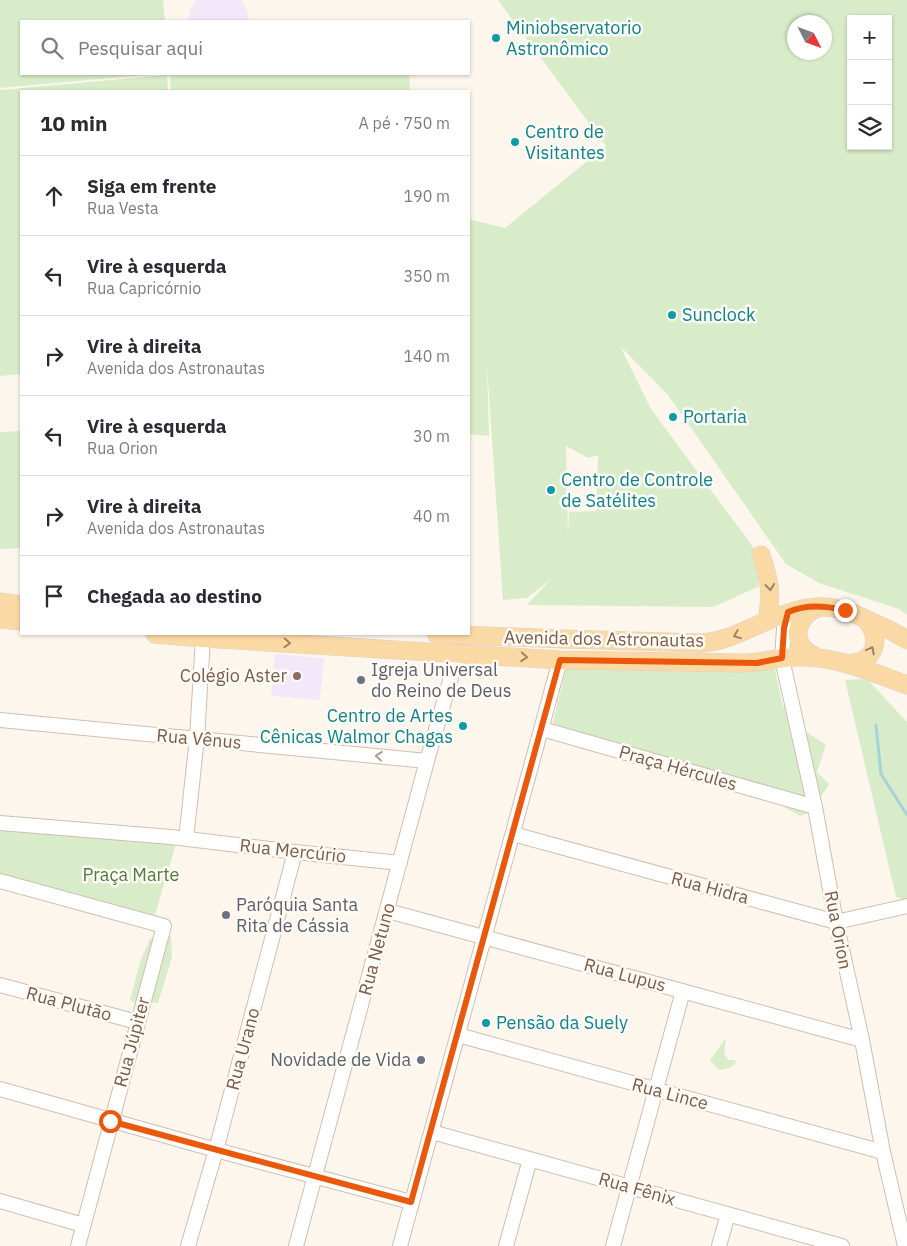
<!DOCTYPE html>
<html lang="pt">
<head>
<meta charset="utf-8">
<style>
  body { margin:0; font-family:"IBM Plex Sans",sans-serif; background:#f7f7f7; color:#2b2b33 }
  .controls { position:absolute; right:15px; top:15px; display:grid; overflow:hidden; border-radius:0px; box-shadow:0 1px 4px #0004 }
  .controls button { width:45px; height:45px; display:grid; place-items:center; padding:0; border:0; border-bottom:1px solid #e1e1e2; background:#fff; color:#2b2b33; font:25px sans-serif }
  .compass { position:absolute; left:787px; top:15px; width:45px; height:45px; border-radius:50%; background:#fff; box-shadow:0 1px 4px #0004; rotate:132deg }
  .stop { position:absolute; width:15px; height:15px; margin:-11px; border:4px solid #ea580c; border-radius:50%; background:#fff }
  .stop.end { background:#ea580c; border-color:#fff; box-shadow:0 1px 5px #0008 }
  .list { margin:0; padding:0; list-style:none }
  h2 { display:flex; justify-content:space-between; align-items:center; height:65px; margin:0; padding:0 20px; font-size:21px }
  h2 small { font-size:16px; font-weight:400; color:#7c7c81 }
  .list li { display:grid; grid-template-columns:32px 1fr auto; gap:15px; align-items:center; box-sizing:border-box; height:80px; padding:0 20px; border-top:1px solid #e1e1e2 }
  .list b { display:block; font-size:19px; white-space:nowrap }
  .list p { margin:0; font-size:16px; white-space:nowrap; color:#7c7c81 }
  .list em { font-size:16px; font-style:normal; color:#7c7c81 }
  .icon { flex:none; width:28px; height:28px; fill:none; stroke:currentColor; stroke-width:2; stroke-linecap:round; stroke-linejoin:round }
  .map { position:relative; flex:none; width:907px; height:1246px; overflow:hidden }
  .search { position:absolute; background:#fff; box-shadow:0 1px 4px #0004; left:20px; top:20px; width:450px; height:55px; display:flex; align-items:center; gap:12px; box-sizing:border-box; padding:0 18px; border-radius:0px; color:#7c7c81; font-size:19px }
  .panel { position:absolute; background:#fff; box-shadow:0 1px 4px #0004; left:20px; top:90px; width:450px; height:545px; border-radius:0px }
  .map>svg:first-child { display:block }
  .education { fill:#f3e8fa }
  .green { fill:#d8ecc9; fill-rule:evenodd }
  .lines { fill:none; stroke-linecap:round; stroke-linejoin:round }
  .stream { stroke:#a5d3da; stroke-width:3 }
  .minor-casing { stroke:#d1beb0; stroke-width:16 }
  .major-casing { stroke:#dad1cd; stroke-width:19 }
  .minor { stroke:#fff; stroke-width:14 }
  .major { stroke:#fbd9a5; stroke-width:18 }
  .oneway { stroke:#a18267 }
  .oneway2 { stroke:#af9d94 }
  .route { stroke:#ea580c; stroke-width:6 }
  .culture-dot { fill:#0f9aa8; stroke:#fffaf3; stroke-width:2 }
  .education-dot { fill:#8d6e63; stroke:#fffaf3; stroke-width:2 }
  .worship-dot { fill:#6b7280; stroke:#fffaf3; stroke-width:2 }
  .labels { text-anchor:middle; stroke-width:5; stroke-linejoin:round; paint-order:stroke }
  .culture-label { font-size:18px; fill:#0d838f; stroke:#fffaf3; text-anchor:start }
  .street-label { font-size:18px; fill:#7a5c4d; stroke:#fffaf3 }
  .worship-label { font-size:18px; fill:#5b616d; stroke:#fffaf3; text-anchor:start }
  .education-label { font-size:18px; fill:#785e54; stroke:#fffaf3; text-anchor:end }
  .park-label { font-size:18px; fill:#537a41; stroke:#fffaf3 }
</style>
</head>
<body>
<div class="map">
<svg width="907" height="1246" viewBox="0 0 907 1246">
  <rect width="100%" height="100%" fill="#fdf6ec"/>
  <path class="education" d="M197,0h44l6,10 2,11h-61l2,-12z
    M275,654l49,4 -4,42 -49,-4z"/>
  <path class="green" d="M0,0h163l2,21h-144v53h134l-155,14z
    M498,0h409v615l-8,-6 -80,-26 -33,-19 -118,-169 -48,-49 31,63 108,146 -1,32 -45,20 -186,-2 24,-26 -24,19 -24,2 -16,-234 2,70 -20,-2v-215l39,10 -3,-1 101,-82zM851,19h37v127h-37zM794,22h30v30h-30zM566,446l22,12 10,-3 -2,56 -27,1 -1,24z
    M170,74h239l1,17h-239z
    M167,75l1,16h-147v283l-21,2v-286z
    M21,431v117l-21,1v-117z
    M774,666l9,41 14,-7 8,31 21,14 -9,27 12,12c-5,10 -12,16 -14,27l-15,5 -26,-15v-13l-222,-62 14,-57z
    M867,679l40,43v178l-11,-3 -51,-217z
    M0,830l176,14 -22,74 -154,-41z
    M171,936l1,21 -14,46 -13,-1 -5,3 -10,-5 11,-41 9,-20z
    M726,1038l-2,15 4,7h7l1,3 -7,5 -10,2 -9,-10z"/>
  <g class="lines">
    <path class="stream" d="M876,725l5,49 26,41"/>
    <defs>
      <path id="minor" d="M788,612l-4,16 -2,31 33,148 21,115 26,118 21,112 22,94
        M0,720l427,41
        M542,729l273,78
        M0,823l171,14 124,15 105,11
        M513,834l323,88 71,-16
        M186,839l11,-101 6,-100
        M0,881l164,45 -86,320
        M388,911l474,129
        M0,985l137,37
        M458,1035l425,117
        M0,1089l216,61 195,52
        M432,1132l410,114
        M0,1201l83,24
        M188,1246l28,-96 79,-298
        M296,1246l131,-485 31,-108
        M400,1246l160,-586
        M506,1246l24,-87
        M613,1246l70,-255
        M719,1246l9,-32"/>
      <path id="major" d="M761,555c9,27 11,38 6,66
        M0,602l21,3
        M0,619l21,2
        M155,634l48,4 357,22 181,3c19,0 36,-5 54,-6 38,-2 77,15 112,28
        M436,634l126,5 140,4c25,-2 43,-13 65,-22 39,-16 60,-21 99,-2 14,7 28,12 41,21
        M818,658c-5,-3 -10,-5 -14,-9 -14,-16 -2,-36 16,-42
        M845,663c29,3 39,-24 20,-44"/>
    </defs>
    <use href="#minor" class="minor-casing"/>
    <use href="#major" class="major-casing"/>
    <use href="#minor" class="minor"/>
    <use href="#major" class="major"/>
  </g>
  <defs><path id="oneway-chevron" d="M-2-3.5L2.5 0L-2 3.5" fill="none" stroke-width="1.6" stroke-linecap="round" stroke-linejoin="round" transform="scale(1.25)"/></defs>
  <g class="oneway">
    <use href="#oneway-chevron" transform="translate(770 587) rotate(84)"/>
    <use href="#oneway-chevron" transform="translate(737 635) rotate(158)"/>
    <use href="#oneway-chevron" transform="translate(287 643) rotate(3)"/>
    <use href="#oneway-chevron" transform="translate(871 650) rotate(-62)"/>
    <use href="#oneway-chevron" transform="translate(524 657) rotate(4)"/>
  </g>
  <use class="oneway2" href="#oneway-chevron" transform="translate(379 756) rotate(-174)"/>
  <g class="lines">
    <path class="route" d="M110,1121l301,81 149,-542 197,3 25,-5 2,-30 4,-16c19,-8 37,-6 57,-2"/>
  </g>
  <g class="culture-dot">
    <circle cx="496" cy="38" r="5"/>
    <circle cx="515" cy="142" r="5"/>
    <circle cx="672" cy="315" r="5"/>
    <circle cx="673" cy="417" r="5"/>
    <circle cx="551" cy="490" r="5"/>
    <circle cx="463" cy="726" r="5"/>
    <circle cx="486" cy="1023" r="5"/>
  </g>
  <circle class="education-dot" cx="297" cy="676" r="5"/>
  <g class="worship-dot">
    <circle cx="361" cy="680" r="5"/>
    <circle cx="226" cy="915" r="5"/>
    <circle cx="421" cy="1060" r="5"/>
  </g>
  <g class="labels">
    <g class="culture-label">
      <text x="506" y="34">Miniobservatorio<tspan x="506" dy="21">Astronômico</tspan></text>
      <text x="525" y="138">Centro de<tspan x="525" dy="21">Visitantes</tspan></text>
      <text x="682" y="321">Sunclock</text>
      <text x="683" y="423">Portaria</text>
      <text x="561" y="486">Centro de Controle<tspan x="561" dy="21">de Satélites</tspan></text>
      <text x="453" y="722" text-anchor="end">Centro de Artes<tspan x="453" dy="21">Cênicas Walmor Chagas</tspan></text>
      <text x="496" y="1029">Pensão da Suely</text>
    </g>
    <g class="street-label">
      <text transform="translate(604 639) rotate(1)" y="6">Avenida dos Astronautas</text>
      <text transform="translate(199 739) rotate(5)" y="6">Rua Vênus</text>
      <text transform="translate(678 768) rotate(16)" y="6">Praça Hércules</text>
      <text transform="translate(293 851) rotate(6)" y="6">Rua Mercúrio</text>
      <text transform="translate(710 888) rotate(15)" y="6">Rua Hidra</text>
      <text transform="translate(838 930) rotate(79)" y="6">Rua Orion</text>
      <text transform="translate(377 949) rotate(-75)" y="6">Rua Netuno</text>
      <text transform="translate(625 975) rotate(15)" y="6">Rua Lupus</text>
      <text transform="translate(69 1004) rotate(15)" y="6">Rua Plutão</text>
      <text transform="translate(132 1042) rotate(-75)" y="6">Rua Júpiter</text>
      <text transform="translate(243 1049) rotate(-75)" y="6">Rua Urano</text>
      <text transform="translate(670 1094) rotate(15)" y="6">Rua Lince</text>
      <text transform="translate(637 1189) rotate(16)" y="6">Rua Fênix</text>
    </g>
    <g class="worship-label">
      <text x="371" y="676">Igreja Universal<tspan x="371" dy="21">do Reino de Deus</tspan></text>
      <text x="236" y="911">Paróquia Santa<tspan x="236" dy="21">Rita de Cássia</tspan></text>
      <text x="411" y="1066" text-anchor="end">Novidade de Vida</text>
    </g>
    <g class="education-label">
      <text x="287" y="682">Colégio Aster</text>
    </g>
    <g class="park-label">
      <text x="131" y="881">Praça Marte</text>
    </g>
  </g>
</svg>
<div class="controls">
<button>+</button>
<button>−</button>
<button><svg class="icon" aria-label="layers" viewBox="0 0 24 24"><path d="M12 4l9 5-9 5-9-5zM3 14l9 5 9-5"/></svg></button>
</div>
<svg class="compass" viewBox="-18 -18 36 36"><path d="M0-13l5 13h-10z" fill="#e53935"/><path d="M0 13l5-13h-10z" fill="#7c7c81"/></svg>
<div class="stop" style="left:110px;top:1121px"></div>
<div class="stop end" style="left:845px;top:610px"></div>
<div class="search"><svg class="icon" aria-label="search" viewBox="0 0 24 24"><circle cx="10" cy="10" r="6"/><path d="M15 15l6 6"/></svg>Pesquisar aqui</div>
<section class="panel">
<h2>10 min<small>A pé · 750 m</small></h2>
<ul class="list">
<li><svg class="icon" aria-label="ahead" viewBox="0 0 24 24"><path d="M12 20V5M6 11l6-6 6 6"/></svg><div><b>Siga em frente</b><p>Rua Vesta</p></div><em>190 m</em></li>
<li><svg class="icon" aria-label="left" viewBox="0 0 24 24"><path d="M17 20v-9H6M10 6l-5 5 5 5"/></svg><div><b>Vire à esquerda</b><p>Rua Capricórnio</p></div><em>350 m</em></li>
<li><svg class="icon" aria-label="right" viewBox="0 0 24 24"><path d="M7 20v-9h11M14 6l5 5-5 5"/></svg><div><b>Vire à direita</b><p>Avenida dos Astronautas</p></div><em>140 m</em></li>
<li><svg class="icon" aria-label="left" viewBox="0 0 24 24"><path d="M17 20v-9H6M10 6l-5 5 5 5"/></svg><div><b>Vire à esquerda</b><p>Rua Orion</p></div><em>30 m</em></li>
<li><svg class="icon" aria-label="right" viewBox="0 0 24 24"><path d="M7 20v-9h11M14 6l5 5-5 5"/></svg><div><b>Vire à direita</b><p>Avenida dos Astronautas</p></div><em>40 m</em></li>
<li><svg class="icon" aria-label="arrive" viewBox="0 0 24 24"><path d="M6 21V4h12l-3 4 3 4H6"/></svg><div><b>Chegada ao destino</b></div></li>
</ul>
</section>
</div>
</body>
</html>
